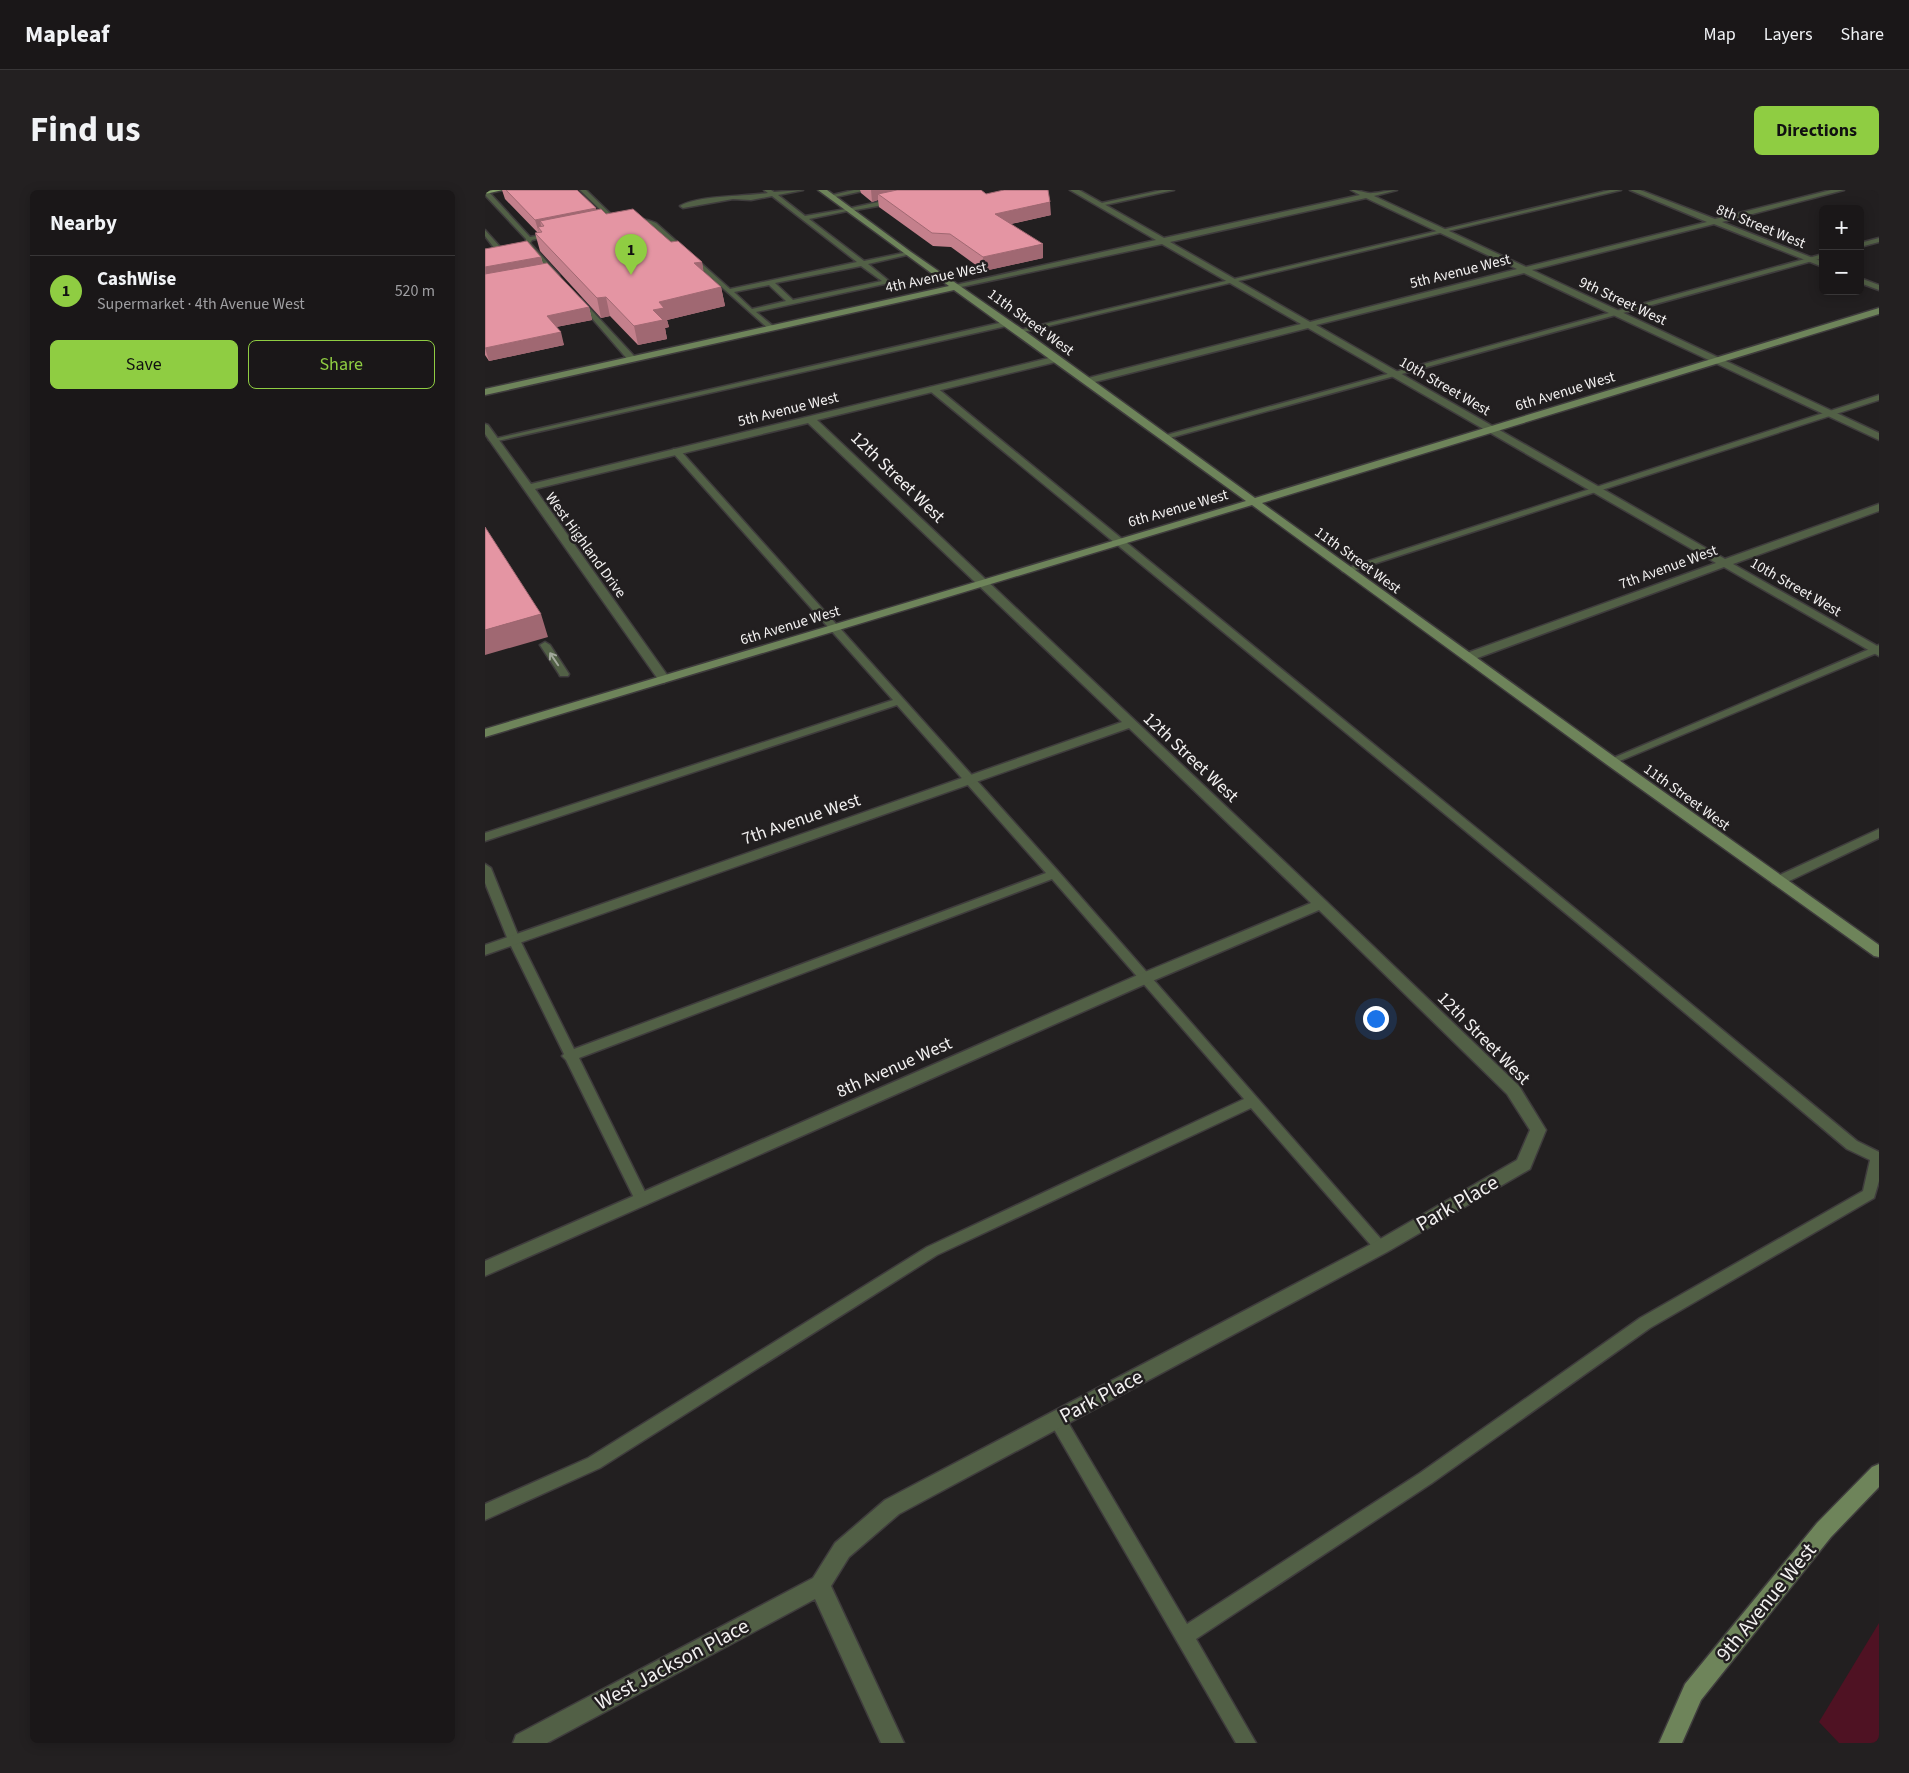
<!DOCTYPE html>
<html lang="en">
<head>
<meta charset="utf-8">
<style>
  body { margin:0; font-family:"Source Sans 3",sans-serif; background:#232021; color:#f1f3f6 }
  .controls { position:absolute; right:15px; top:15px; display:grid; overflow:hidden; border-radius:8px; box-shadow:0 2px 12px #0003 }
  .controls button { width:45px; height:45px; display:grid; place-items:center; padding:0; border:0; border-bottom:1px solid #383637; background:#1a1718; color:#f1f3f6; font:25px sans-serif }
  .you { position:absolute; left:890px; top:828px; width:18px; height:18px; margin:-12px; border:4px solid #fff; border-radius:50%; background:#1a73e8; box-shadow:0 0 0 8px #1a73e833 }
  .badge { display:grid; place-items:center; width:32px; height:32px; border-radius:50%; background:#8fcd42; color:#111; font-size:16px; font-weight:700 }
  .pin { position:absolute; translate:-50% -41px; filter:drop-shadow(0 1px 2px #0008) }
  .pin::after { content:''; position:absolute; top:26px; width:18px; height:15px; background:inherit; clip-path:polygon(0 0,100% 0,50% 100%) }
  .list { margin:0; padding:0; list-style:none }
  h2 { display:flex; justify-content:space-between; align-items:center; height:65px; margin:0; padding:0 20px; font-size:21px }
  h2 small { font-size:16px; font-weight:400; color:#9f9fa2 }
  .list li { display:grid; grid-template-columns:32px 1fr auto; gap:15px; align-items:center; box-sizing:border-box; height:70px; padding:0 20px; border-top:1px solid #383637 }
  .list b { display:block; font-size:19px; white-space:nowrap }
  .list p { margin:0; font-size:16px; white-space:nowrap; color:#9f9fa2 }
  .list em { font-size:16px; font-style:normal; color:#9f9fa2 }
  .actions { display:flex; gap:10px; padding:15px 20px }
  .actions a { flex:1; padding:11px 0; border:1px solid #8fcd42; border-radius:8px; text-align:center; font-size:18px; color:#8fcd42 }
  .actions .main { background:#8fcd42; color:#111 }
  .map { position:relative; flex:none; width:1394px; height:1553px; overflow:hidden; border-radius:8px }
  header { display:flex; align-items:center; gap:30px; box-sizing:border-box; height:70px; padding:0 25px; background:#1a1718; border-bottom:1px solid #383637 }
  header strong { font-size:24px }
  nav { display:flex; gap:28px; margin-inline-start:auto; font-size:18px }
  .intro { display:flex; align-items:center; justify-content:space-between; box-sizing:border-box; height:120px; padding:0 30px }
  h1 { margin:0; font-size:35px }
  .button { padding:12px 22px; border-radius:8px; background:#8fcd42; color:#111; font-size:18px; font-weight:700 }
  main { display:flex; gap:30px; padding:0 30px }
  aside { flex:1; background:#1a1718; border-radius:8px; box-shadow:0 2px 12px #0003 }
  .map>svg:first-child { display:block }
  .green { fill:#4f1223 }
  .lines { fill:none; stroke-linecap:round; stroke-linejoin:round }
  .lane-casing { stroke:#3f3c3d; stroke-width:3 }
  .street-casing { stroke:#3f3c3d; stroke-width:3 }
  .secondary-casing { stroke:#3f3c3d; stroke-width:3 }
  .primary-casing { stroke:#3f3c3d; stroke-width:3 }
  .lane { fill:#526046; fill-rule:evenodd }
  .street { fill:#526046; fill-rule:evenodd }
  .secondary { fill:#6e845a; fill-rule:evenodd }
  .primary { fill:#839f69; fill-rule:evenodd }
  .wall { fill:#c4808c }
  .shaded-wall { fill:#a06872 }
  .building { fill:#e495a3; stroke:#a06872 }
  .oneway { stroke:#a2a89b }
  .labels { text-anchor:middle; stroke-width:5; stroke-linejoin:round; paint-order:stroke }
  .far-street-label { font-size:15px; fill:#f2f0f0; stroke:#221f20 }
  .street-label { font-size:18px; fill:#f2f0f0; stroke:#221f20 }
  .near-street-label { font-size:21px; fill:#f2f0f0; stroke:#221f20 }
</style>
</head>
<body>
<header>
<strong>Mapleaf</strong>
<nav><a>Map</a><a>Layers</a><a>Share</a></nav>
</header>
<div class="intro"><h1>Find us</h1><a class="button">Directions</a></div>
<main>
<aside>
<h2>Nearby<small></small></h2>
<ul class="list">
<li><span class="badge">1</span><div><b>CashWise</b><p>Supermarket · 4th Avenue West</p></div><em>520 m</em></li>
</ul>
<div class="actions"><a class="main">Save</a><a>Share</a></div>
</aside>
<div class="map">
<svg width="1394" height="1553" viewBox="0 0 1394 1553">
  <rect width="100%" height="100%" fill="#221f20"/>
  <path class="green" d="M1394,1433v120h-40l-20,-21z"/>
  <g class="lines">
    <defs>
      <path id="lane" d="M0,0l3,1 42,46 23,-4v2l-21,5 -2,3 29,32v2h-4l-30,-33 1,-5 -41,-44z
        M95,0h6l32,31v2l-7,1 1,-3z
        M279,0h7l3,2 29,-2 -25,5 27,21 47,-8v2l-43,9 55,42 44,-9 3,2 -43,10 21,17v2l-133,29 17,14 1,2 -4,2 -118,-105 -25,-4c8,-4 20,-2 29,2l74,66 127,-27 -85,-66 -21,4 -18,-1 -50,9 -3,-2c19,-11 65,-9 88,-13zM376,76l21,15 -89,19 -18,-17zM284,95l17,16 -34,8 -18,-17z
        M369,0h13l-36,8 -3,-2z
        M677,0h12l-74,16 -3,-2z
        M1125,0h11l-602,143 -4,-2z
        M0,40l17,19v2l-17,3v-4l10,-1 -10,-13z
        M1394,48v4l-19,5v-4z
        M1338,64v4l-657,181 -7,-2z
        M92,109h4l54,58v4h-6l-52,-60z
        M523,131h3v4l-518,117 -4,-2z
        M445,197h6l675,551 246,203 22,11v29l-5,17 -224,130 -218,155 -236,156 60,104h-20l-185,-319 -2,-5 2,-5 6,-2 6,2 124,210 233,-151 220,-155 223,-127 7,-31 -23,-11 -244,-205 -673,-553z
        M1394,205v5l-530,172h-6l-2,-2z
        M188,259h6l379,422 330,376 -2,4 -5,2 -5,-2 -125,-143 -314,147 -337,213 -115,52v-16l103,-46 339,-211 317,-148 -192,-220 -473,179 70,142 -2,4 -5,2 -5,-2 -71,-144 -4,-4 2,-2 -56,-114 -23,-57v-19l6,4 29,72 54,109 472,-176 -149,-168 -412,136v-8l408,-133 -220,-247z
        M60,452l5,3 19,29 -1,2h-8l-1,-2 -19,-29z
        M1394,455v7l-264,111 -4,1 -5,-3z"/>
      <path id="street" d="M585,0h9l85,48 196,-43 -9,-5c7,0 11,2 17,3 5,1 21,-3 29,-3l-23,6 152,71 181,-45 -77,-32h10l75,29 116,-29h13l-122,32 101,40v5l-109,-43 -182,46 347,163v7l-355,-167 -208,52 409,234 154,-55v7l-146,53 146,83v9l-155,-89 -252,93h-8l-2,-3 2,-3 252,-91 -408,-235 -221,56 -3,-1v-4l217,-55 -139,-80 -210,45v-4h3l201,-45zM881,8l151,71 -207,53 -140,-80z
        M412,8l4,2 -1,2 -50,9 -4,-2z
        M1375,88l19,7v5l-19,-7z
        M572,166l4,3 -1,2 -243,59 509,481 193,185 27,44 -16,39 -143,83 -488,262 -50,43 -18,29 73,157h-23l-66,-144 -268,144h-34l3,-8 297,-157 22,-35 50,-43 490,-258 142,-82 13,-30 -23,-36 -188,-184 -169,72 -665,294v-15l655,-287 171,-71 -182,-175 -644,227v-10l637,-223 -314,-299 -273,66 135,190 -6,4 -4,-1 -175,-248v-10l3,1 43,59z
        M1394,639v9l-96,46h-10l-2,-3 2,-3z"/>
      <path id="secondary" d="M333,0h9l84,62 111,77 233,169 624,-190v6l-617,189 354,255 263,187v12l-5,-1 -268,-192 -354,-259 -767,232v-8l761,-228 -292,-211 -469,105v-6l464,-103z
        M1394,1274v23l-48,50 -130,163 -19,43h-23l26,-59 132,-161 55,-56z"/>
      <path id="primary" d="M0,0h18l-18,4z"/>
    </defs>
    <use href="#lane" class="lane-casing"/>
    <use href="#street" class="street-casing"/>
    <use href="#secondary" class="secondary-casing"/>
    <use href="#primary" class="primary-casing"/>
    <use href="#lane" class="lane"/>
    <use href="#street" class="street"/>
    <use href="#secondary" class="secondary"/>
    <use href="#primary" class="primary"/>
  </g>
  <path class="wall" d="M17,0h75l19,18v2l75,32 31,20 1,9 18,16 4,19 -58,14 2,7 -4,1 2,11 -29,6 -28,-29 -9,2 -61,-67 -5,-18h3l-33,-34z
    M375,0h121l5,4 65,21 -40,9 32,34 -59,13 -33,-24 -18,-1 -54,-39 -1,-7 -6,2 -11,-9z
    M0,59l56,8 2,7 46,43 3,13 -36,7 8,18 -75,16 -4,-6z"/>
  <path class="shaded-wall" d="M386,0h58l-51,4v6l-6,2z
    M565,12l1,13 -55,12 -1,-13z
    M111,18l3,13 -55,5 -4,-5 3,12 -5,-6 1,6 -4,-13z
    M558,54v14l-59,13 -1,-14z
    M56,67l3,12 -59,11v-13z
    M217,72l3,18 -11,-17z
    M236,97l4,19 -58,14 2,7 -4,1 2,11 -29,6 -4,-19 19,-16 6,-8z
    M121,107l4,19 -9,2 -4,-20z
    M104,117l3,13 -41,8 -4,-12z
    M76,142l3,13 -75,16 -4,-13z
    M56,424l7,23 -63,18v-25z"/>
  <path class="building" d="M21,0h71l19,18 -61,12z
    M412,0h84l5,4 18,-4h44l2,12 -55,12 48,30 -60,13 -33,-23 -18,-1 -54,-39z
    M116,19l5,5 27,-5 38,33 7,-1 24,21 -8,1 27,24 -62,15 5,6 -11,2 10,10 -29,6 -28,-29 -9,1 -62,-65 7,-1 -4,-5 6,-1 -4,-5z
    M42,51l14,16 -56,10v-18z
    M62,73l42,44 -42,9 14,16 -76,16v-74z
    M0,337l56,87 -56,16z"/>
  <defs><path id="oneway-shaft" d="M-6 0H5M1.5-3L5.5 0L1.5 3" fill="none" stroke-width="1.6" stroke-linecap="round" stroke-linejoin="round" transform="scale(1.25)"/></defs>
  <use class="oneway" href="#oneway-shaft" transform="translate(69 469) rotate(-124)"/>
  <g class="labels">
    <g class="far-street-label">
      <text transform="translate(1276 36) rotate(22)" y="5">8th Street West</text>
      <text transform="translate(975 81) rotate(-14)" y="5">5th Avenue West</text>
      <text transform="translate(451 87) rotate(-12)" y="5">4th Avenue West</text>
      <text transform="translate(1138 111) rotate(25)" y="5">9th Street West</text>
      <text transform="translate(546 132) rotate(36)" y="5">11th Street West</text>
      <text transform="translate(960 196) rotate(30)" y="5">10th Street West</text>
      <text transform="translate(1080 201) rotate(-17)" y="5">6th Avenue West</text>
      <text transform="translate(303 219) rotate(-14)" y="5">5th Avenue West</text>
      <text transform="translate(693 318) rotate(-16)" y="5">6th Avenue West</text>
      <text transform="translate(101 355) rotate(54)" y="5">West Highland Drive</text>
      <text transform="translate(873 370) rotate(36)" y="5">11th Street West</text>
      <text transform="translate(1183 377) rotate(-20)" y="5">7th Avenue West</text>
      <text transform="translate(1311 397) rotate(30)" y="5">10th Street West</text>
      <text transform="translate(305 435) rotate(-17)" y="5">6th Avenue West</text>
      <text transform="translate(1202 607) rotate(36)" y="5">11th Street West</text>
    </g>
    <g class="street-label">
      <text transform="translate(413 287) rotate(44)" y="6">12th Street West</text>
      <text transform="translate(706 567) rotate(43)" y="6">12th Street West</text>
      <text transform="translate(316 629) rotate(-19)" y="6">7th Avenue West</text>
      <text transform="translate(999 848) rotate(45)" y="6">12th Street West</text>
      <text transform="translate(409 877) rotate(-24)" y="6">8th Avenue West</text>
    </g>
    <g class="near-street-label">
      <text transform="translate(972 1013) rotate(-30)" y="7">Park Place</text>
      <text transform="translate(616 1206) rotate(-28)" y="7">Park Place</text>
      <text transform="translate(1281 1412) rotate(-51)" y="7">9th Avenue West</text>
      <text transform="translate(187 1474) rotate(-28)" y="7">West Jackson Place</text>
    </g>
  </g>
</svg>
<div class="controls">
<button>+</button>
<button>−</button>
</div>
<div class="you"></div>
<div class="pin badge" style="left:146px;top:85px">1</div>
</div>
</main>
</body>
</html>
